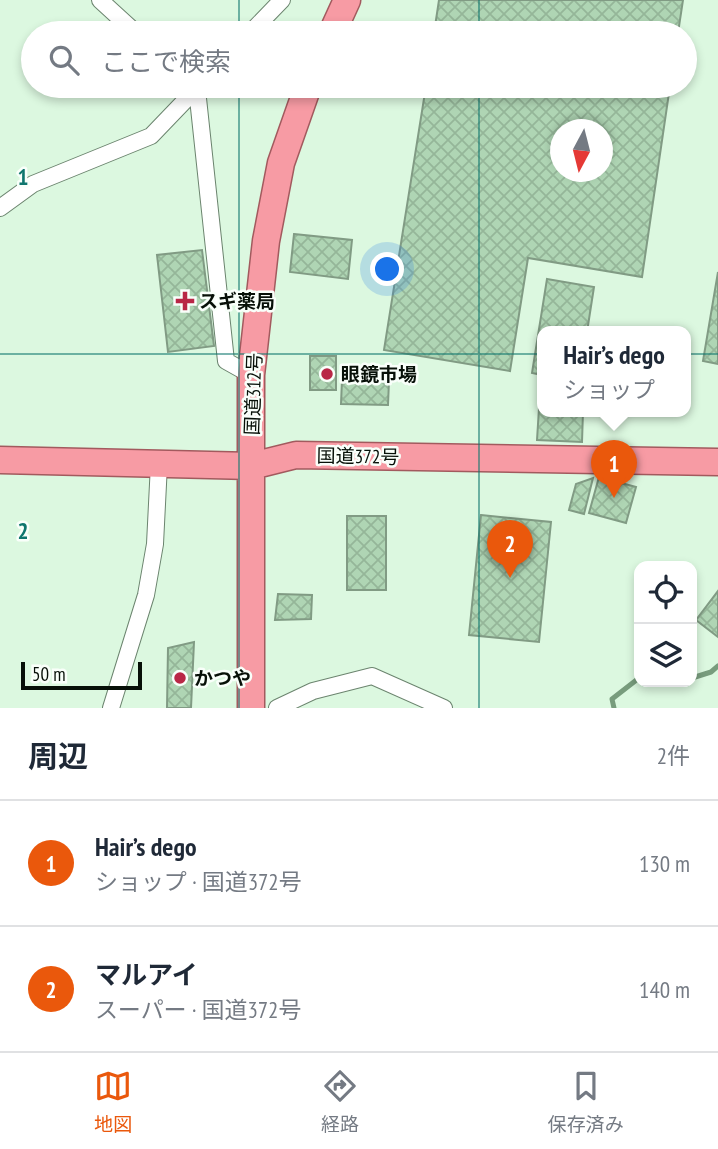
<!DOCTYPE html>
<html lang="ja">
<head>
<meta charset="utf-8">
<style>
  body { margin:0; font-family:"PT Sans Narrow","Noto Sans JP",sans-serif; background:#f6f6f7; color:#1f2937 }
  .controls { position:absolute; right:21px; bottom:21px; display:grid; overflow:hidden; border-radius:14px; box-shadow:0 4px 10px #0003 }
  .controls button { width:63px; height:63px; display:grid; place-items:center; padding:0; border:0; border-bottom:2px solid #e0e1e3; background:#fff; color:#1f2937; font:35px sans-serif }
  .compass { position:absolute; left:550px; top:119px; width:63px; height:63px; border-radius:50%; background:#fff; box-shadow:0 4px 10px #0003; rotate:187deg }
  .scale { position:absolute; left:21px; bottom:18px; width:121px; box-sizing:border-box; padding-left:7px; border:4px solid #071008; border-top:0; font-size:19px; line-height:24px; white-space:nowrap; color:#071008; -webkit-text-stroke:5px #f9fffa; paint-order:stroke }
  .you { position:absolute; left:388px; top:270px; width:24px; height:24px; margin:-18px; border:5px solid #fff; border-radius:50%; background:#1a73e8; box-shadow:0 0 0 10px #1a73e833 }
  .badge { display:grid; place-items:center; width:46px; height:46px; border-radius:50%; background:#ea580c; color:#fff; font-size:23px; font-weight:700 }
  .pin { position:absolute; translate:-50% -58px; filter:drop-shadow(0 2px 4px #0008) }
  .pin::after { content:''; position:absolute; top:37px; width:24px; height:21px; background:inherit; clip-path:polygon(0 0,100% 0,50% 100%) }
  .popup { position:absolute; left:537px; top:326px; width:154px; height:91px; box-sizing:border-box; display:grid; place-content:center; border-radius:14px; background:#fff; filter:drop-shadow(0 2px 5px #0005); font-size:23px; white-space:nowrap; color:#747a83 }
  .popup b { font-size:26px; color:#1f2937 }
  .popup::after { content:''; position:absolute; left:50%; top:100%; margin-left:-14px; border:14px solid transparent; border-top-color:#fff }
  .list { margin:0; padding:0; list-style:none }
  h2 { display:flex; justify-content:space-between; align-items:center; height:91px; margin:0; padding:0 28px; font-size:30px }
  h2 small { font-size:23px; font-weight:400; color:#747a83 }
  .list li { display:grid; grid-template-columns:46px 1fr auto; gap:21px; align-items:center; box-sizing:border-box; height:126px; padding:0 28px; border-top:2px solid #e0e1e3 }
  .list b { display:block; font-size:26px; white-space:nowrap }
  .list p { margin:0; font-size:23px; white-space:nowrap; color:#747a83 }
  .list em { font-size:23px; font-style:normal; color:#747a83 }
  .icon { flex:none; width:38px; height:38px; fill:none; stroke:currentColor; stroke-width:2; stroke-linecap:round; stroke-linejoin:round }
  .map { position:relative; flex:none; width:718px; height:708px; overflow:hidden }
  .search { position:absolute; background:#fff; box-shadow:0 4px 10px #0003; left:21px; right:21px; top:21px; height:77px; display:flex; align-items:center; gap:18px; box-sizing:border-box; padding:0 24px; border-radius:38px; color:#747a83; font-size:26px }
  .sheet { height:343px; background:#fff }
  nav { display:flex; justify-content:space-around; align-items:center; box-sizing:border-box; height:98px; border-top:2px solid #e0e1e3; background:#fff; font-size:19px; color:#747a83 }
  nav a { display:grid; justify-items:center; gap:4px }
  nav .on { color:#ea580c }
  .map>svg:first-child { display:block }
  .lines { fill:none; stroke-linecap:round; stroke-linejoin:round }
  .stream { stroke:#789c7d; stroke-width:5 }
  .building { fill:url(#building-cross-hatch); stroke:#819b84; stroke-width:2; fill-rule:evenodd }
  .minor-casing { stroke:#6b846e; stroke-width:18 }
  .trunk-casing { stroke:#a25a5e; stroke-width:29 }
  .minor { stroke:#fff; stroke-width:16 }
  .trunk { stroke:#f79ba4; stroke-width:26 }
  .grid { fill:none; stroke:#0f766e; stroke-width:2; stroke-opacity:0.55 }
  .poi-dot { fill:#b92746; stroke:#f9fffa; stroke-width:2.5 }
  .labels { text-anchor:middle; stroke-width:5; stroke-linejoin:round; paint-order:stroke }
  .poi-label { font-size:19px; font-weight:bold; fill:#071008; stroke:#f9fffa; text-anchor:start }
  .street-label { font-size:19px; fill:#071008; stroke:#f9fffa }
  .grid-label { font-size:23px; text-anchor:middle; font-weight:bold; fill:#0f766e; stroke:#f9fffa; stroke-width:5; stroke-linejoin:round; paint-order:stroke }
</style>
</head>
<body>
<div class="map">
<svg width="718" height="708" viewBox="0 0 718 708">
  <defs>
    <pattern id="building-cross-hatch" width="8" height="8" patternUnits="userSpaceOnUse" patternTransform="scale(1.75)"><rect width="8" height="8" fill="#afd5b4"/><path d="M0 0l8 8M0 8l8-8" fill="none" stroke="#95b699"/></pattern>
  </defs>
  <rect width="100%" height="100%" fill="#dcf8e0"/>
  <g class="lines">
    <path class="stream" d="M692,678l19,-6 7,-6
      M614,708l-2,-9 27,-21"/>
  </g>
  <path class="building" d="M439,0h244l-5,33h-244z
    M426,86h244l-28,191 -114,-19 -18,113 -126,-21zM560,130h42v42h-42z
    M294,234l58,6 -4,39 -58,-7z
    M202,250l12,96 -46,6 -11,-97z
    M718,272v92l-15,-3z
    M547,279l47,8 -7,45h-45v43l-10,-2z
    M310,356h26v34h-26z
    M342,380l47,1 -1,24 -47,-1z
    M540,392l2,1v19h41l-1,30 -45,-2z
    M599,477l37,10 -10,36 -37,-10z
    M593,478l-9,36 -15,-4 7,-26z
    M481,515l70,7 -12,120 -70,-7z
    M347,516h39v74h-39z
    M718,591v46l-22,-17z
    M278,594l34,1 -1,24 -36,1z
    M194,642l-3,66h-24l1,-60z"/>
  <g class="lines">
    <defs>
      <path id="minor" d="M100,0l36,33
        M250,33l32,-33
        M193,86l4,3 29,272 25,14
        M0,208l33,-24 118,-48 48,-50
        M111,708l35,-113 9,-51 4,-80
        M277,708l36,-17 59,-15 72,32"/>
      <path id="trunk" d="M332,33l15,-33
        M0,460l252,6 44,-11 422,7
        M251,708v-333l15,-134 15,-78 27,-77"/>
    </defs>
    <use href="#minor" class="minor-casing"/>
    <use href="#trunk" class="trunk-casing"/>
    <use href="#minor" class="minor"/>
    <use href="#trunk" class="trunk"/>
  </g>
  <path class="grid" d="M239,0v33M479,0v33M239,86v622M479,86v622M0,354h718"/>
  <g class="poi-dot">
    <path d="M181.5 290.5h7v7h7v7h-7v7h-7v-7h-7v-7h7z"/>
    <circle cx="327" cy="374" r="7"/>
    <circle cx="180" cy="678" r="7"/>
  </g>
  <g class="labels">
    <g class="poi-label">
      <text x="199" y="308">スギ薬局</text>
      <text x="341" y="381">眼鏡市場</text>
      <text x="194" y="685">かつや</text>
    </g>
    <g class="street-label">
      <text transform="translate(253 394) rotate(-88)" y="7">国道312号</text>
      <text transform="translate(358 456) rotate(1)" y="7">国道372号</text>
    </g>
  </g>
  <g class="grid-label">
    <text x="23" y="185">1</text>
    <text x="23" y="539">2</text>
  </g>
</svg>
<div class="controls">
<button><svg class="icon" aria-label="locate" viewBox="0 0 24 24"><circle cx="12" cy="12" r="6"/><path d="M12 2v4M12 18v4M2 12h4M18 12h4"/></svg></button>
<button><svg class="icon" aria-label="layers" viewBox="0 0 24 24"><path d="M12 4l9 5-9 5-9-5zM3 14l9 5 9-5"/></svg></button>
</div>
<svg class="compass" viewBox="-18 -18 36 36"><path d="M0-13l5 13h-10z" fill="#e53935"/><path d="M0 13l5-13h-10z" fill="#747a83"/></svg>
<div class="scale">50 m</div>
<div class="you"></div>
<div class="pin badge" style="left:614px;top:498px">1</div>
<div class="popup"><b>Hair’s dego</b>ショップ</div>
<div class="pin badge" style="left:510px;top:578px">2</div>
<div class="search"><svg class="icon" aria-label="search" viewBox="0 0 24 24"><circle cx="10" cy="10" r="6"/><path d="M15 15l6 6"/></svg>ここで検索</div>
</div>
<section class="sheet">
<h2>周辺<small>2件</small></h2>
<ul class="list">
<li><span class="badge">1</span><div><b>Hair’s dego</b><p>ショップ · 国道372号</p></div><em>130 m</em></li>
<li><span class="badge">2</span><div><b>マルアイ</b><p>スーパー · 国道372号</p></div><em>140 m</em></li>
</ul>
</section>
<nav>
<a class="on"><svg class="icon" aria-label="map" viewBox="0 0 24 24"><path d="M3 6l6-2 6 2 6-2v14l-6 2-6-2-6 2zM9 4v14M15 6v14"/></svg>地図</a>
<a><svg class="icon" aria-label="directions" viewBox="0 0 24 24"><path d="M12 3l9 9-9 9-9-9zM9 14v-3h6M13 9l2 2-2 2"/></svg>経路</a>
<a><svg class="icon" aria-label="saved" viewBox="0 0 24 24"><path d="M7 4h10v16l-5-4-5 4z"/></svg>保存済み</a>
</nav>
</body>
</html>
